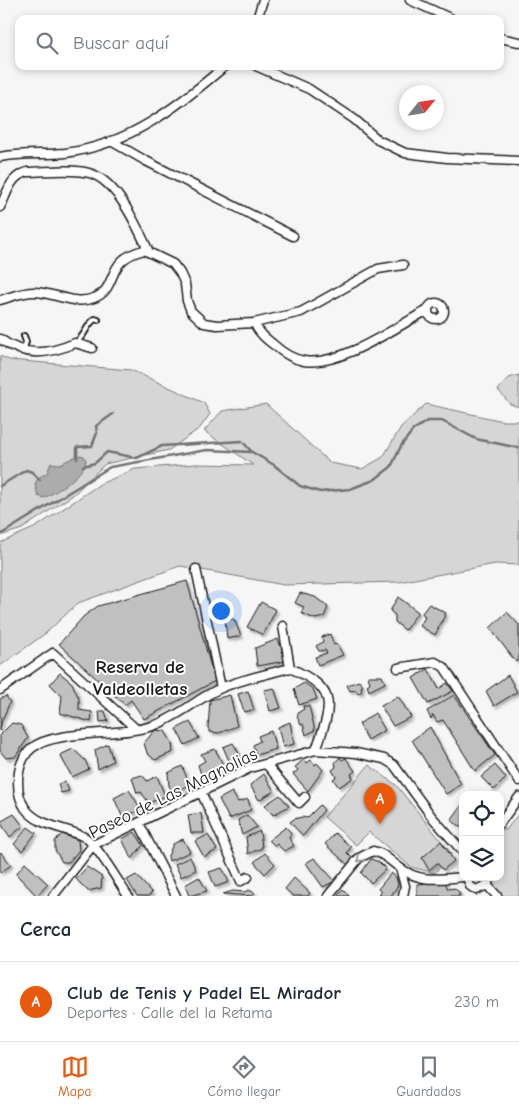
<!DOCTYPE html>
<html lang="es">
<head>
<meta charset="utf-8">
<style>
  body { margin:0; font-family:"Comic Neue",sans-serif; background:#f2f2f3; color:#1f2937 }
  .controls { position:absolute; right:15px; bottom:15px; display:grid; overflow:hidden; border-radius:10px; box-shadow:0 2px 8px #0003 }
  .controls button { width:45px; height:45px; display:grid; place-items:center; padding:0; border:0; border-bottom:1px solid #e0e1e3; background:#fff; color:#1f2937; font:25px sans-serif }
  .compass { position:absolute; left:399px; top:85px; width:45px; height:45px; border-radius:50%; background:#fff; box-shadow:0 2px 8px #0003; rotate:60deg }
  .you { position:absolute; left:220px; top:610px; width:18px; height:18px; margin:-12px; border:4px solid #fff; border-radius:50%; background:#1a73e8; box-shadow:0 0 0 8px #1a73e833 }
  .badge { display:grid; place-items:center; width:32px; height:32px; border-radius:50%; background:#ea580c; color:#fff; font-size:16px; font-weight:700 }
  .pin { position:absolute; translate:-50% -41px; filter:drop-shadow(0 1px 2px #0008) }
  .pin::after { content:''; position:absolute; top:26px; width:18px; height:15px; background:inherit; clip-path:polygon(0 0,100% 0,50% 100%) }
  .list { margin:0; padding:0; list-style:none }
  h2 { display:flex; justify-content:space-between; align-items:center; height:65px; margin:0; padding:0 20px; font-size:21px }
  h2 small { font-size:16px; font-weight:400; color:#747a83 }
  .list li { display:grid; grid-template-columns:32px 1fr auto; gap:15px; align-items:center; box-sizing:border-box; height:80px; padding:0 20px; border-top:1px solid #e0e1e3 }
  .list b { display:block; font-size:19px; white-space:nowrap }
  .list p { margin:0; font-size:16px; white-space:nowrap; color:#747a83 }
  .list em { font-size:16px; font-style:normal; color:#747a83 }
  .icon { flex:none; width:28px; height:28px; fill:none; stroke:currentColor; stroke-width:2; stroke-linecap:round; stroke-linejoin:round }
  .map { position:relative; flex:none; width:519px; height:896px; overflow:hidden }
  .search { position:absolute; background:#fff; box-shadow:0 2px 8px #0003; left:15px; right:15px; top:15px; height:55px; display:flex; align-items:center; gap:12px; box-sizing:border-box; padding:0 18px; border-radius:10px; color:#747a83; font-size:19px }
  .sheet { height:145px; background:#fff }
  nav { display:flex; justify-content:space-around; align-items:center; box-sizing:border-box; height:70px; border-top:1px solid #e0e1e3; background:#fff; font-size:14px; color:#747a83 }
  nav a { display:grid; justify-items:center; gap:2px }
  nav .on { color:#ea580c }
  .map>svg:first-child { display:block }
  .green { fill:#d6d6d6; stroke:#797979 }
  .water { fill:#acacac; stroke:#727272 }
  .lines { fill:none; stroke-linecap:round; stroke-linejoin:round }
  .stream { stroke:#727272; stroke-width:2.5 }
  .building { fill:#c0c0c0; stroke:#1c1c1c; filter:url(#shadow) }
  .service-casing { stroke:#1c1c1c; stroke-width:8 }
  .minor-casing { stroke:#1c1c1c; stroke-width:11 }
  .service { stroke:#fff; stroke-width:4 }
  .minor { stroke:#fff; stroke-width:8 }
  .oneway { stroke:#999 }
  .labels { text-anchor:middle; stroke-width:4; stroke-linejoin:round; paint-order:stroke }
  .street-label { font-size:18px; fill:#1c1c1c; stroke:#fff }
  .neighbourhood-label { font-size:19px; font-weight:bold; fill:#1c1c1c; stroke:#fff }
</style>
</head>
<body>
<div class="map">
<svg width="519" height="896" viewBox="0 0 519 896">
  <defs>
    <filter id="shadow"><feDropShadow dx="2.5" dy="2.5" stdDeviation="1" flood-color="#0004"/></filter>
  </defs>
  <rect width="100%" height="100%" fill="#f6f6f6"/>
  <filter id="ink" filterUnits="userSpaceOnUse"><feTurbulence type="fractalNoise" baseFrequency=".02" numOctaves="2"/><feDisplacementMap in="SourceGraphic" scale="10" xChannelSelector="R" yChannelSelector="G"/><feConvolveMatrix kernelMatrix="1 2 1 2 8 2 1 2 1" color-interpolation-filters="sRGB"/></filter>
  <g filter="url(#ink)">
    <path class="green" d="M0,356l9,4 122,10 73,33 6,11 -10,14 -31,22 -64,14 -32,31 -51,34 -22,7z
      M519,375v32l-9,-3 -12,-14 11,-12z
      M266,404l64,59 32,6 21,-12 18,-30 25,-23 77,17h16v144l-24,-1 -96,18 -115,3 -104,-19 -102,37 -32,30 -46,33v-123l36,-16 64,-43 35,-15 60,-5 58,1 -49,-34 18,-20z
      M369,765l27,20 55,68 -16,20 -24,-6 -42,-35 -13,13 -32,-28z
      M519,813v83h-18l-10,-12 3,-7h6v-48l6,1z"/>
    <path class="water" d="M79,455l5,1 2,4c-2,15 -28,31 -42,38l-6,-2 -3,-12 3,-6 9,-5 4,-10 9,1z"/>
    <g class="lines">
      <path class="stream" d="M77,459v-12l15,-1 5,-13 -1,-7 17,-12
        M83,466l12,-3 12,-11 30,6 25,-12 80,-5 10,11
        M0,486l26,-16 6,2 8,8
        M0,535l110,-68 97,-17 45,2 22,13 26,21 20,6 30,-3 24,-9 17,-13 10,-21 12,-16 14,-9h15l34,18 43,9"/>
    </g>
    <path class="building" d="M187,581l28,100 -71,38 -13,-19 -6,5 -66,-61 25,-28 14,-10z
      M300,593l15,4 13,10 -4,10 -9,2 -14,-6 3,-6 -9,-4z
      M398,597l20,15 -13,18 -10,-8v-7l-5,-4z
      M261,602l15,8 -13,25 -16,-8z
      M429,604l17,9 -11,22 -15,-9 5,-9 -3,-4z
      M507,612l12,13v34l-3,3 -26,-34z
      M234,619l7,17 -14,3 -2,-19z
      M330,634l4,11 3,-1 6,11 -25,10 -3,-8 12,-4 -2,-3 -6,1 -3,-5 7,-4 -1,-5z
      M278,639l8,22 -29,5 -2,-18z
      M428,669l11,20 8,-6 6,8 -25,13 -15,-26z
      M60,673l12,10 7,16v11l13,2 -1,10 -31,-9 2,-17 -12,-12z
      M508,675l9,17 -23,14 -8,-15z
      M368,676h14l3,7 -16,8 -2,-6 3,-2z
      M359,681l4,5 -2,1 1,4 -4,3 -2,-4 -6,1 -3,-6z
      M304,683l9,6 4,10 -18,6 -5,-16z
      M274,688l7,20 -11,3 -6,-21z
      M248,691l6,19 -10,2 -6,-18z
      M230,695l7,31 -18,7 -9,-1 -2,-4 2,-28z
      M454,695l41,60 -20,16 -32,-51 -6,2 -4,-7 -2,4 -4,-8z
      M6,696l4,6 -8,18 -2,11v-32z
      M398,696l13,21 -18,9 -12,-20z
      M303,706h6l6,24 -9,5 -3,-11 -2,1 -4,-8 2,-5 5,-3z
      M99,711h6l3,10 -8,1z
      M375,713l10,17 -17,10 -9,-16z
      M190,722l9,16 -14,7 -9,-16z
      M290,722l4,22 -11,3 -5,-20z
      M12,723l9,2 7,13 -13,19 -9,1 -6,-7v-16z
      M430,727l31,57 -15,10 -34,-54z
      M155,730l10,1 7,12 1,9 -18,8 -8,-7 -3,-10z
      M271,731l5,18 -20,6 -3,-10 7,-4 -2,-5z
      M233,743l10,17 -13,3 -7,-16z
      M108,744l5,17 -15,8 -3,-19z
      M73,749l12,11 4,9 -17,8 -12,-22z
      M215,749l10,19 -23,9 -4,-12 7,-4 -4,-7z
      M340,757l2,3 4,-2 9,13 -4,3 2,4 -14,9 -6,-8 3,-2 -4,-7 4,-3 -1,-4z
      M303,760l4,3 4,-3 4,5 2,-2 6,7 -15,21 -15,-17 5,-4 -3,-3z
      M495,765l11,13 -12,12 -13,-13z
      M182,766l8,19 -17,7 -4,-6 -1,-13z
      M264,774l10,17 -15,9 -9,-15z
      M142,775l5,6 10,-5 8,20 -16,7 -8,-11 -4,1 -5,-15z
      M65,781l4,10 -8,2 -3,-9z
      M129,790l12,19 -18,9 -9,-20z
      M232,792l6,10 10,-3 3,11 -22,9 -10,-20z
      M280,795l9,11 -16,9 -8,-10z
      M320,805l4,5 -21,26 -13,-14 4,-3 8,-2 5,1z
      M462,805h1v24l-12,-9z
      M201,813l3,20h-13l-3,-18z
      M14,814l9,12 -13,11 -10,-15z
      M247,815l10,12 -15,8 -4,-15z
      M28,827l8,6 -14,18 -8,-7z
      M286,827l5,6 -2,5 5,8 -10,5 -7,-7 -2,2 -6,-6z
      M260,831l2,17 -14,6 -2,-17z
      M135,832l8,13 -11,14 -10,-20z
      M335,833l16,14 -4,6 6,6 -5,6 -23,-21z
      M62,834l16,6 1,10 -10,12h-7l-7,-12v-9z
      M208,835l9,15 -13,7 -9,-16z
      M183,839l7,13 -21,9 -1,-5 5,-12z
      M441,841l13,20 -11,9 -6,-7 -8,7 -7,-12z
      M1,852l10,13 -11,8v-20z
      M265,853l10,11 -10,10 -11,-12z
      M190,857l6,13 -15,7 -6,-13z
      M314,858l21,23 -12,6 -17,-24z
      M371,859l8,3 7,7 -15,14 -10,-10z
      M25,863l23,21 -11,12 -21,-22z
      M87,867l15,10 -1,11 -13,3 -12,-12z
      M222,868l7,14 -14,5 -6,-15z
      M391,873l5,4 2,8 -7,11h-12l2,-4 -3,-3z
      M136,875l16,18 -4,3h-11l-10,-16z
      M199,877l8,14 -18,5 -4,-11z
      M294,878l16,15 -2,3h-15l-8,-7z
      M445,882l3,7 6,-1 5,4 1,4h-43v-12z
      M343,889l6,7h-13z
      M249,890l6,3 -3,3 -29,-2 10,-3 11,1z"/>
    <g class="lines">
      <defs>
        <path id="service" d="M75,343c10,-6 11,-18 20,-24l3,1
          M23,351l3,-9 -2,-6"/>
        <path id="minor" d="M410,0l42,19
          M257,19l6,-19
          M500,38l19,4
          M256,66l53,23 45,30 24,21 27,13 42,5 72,3
          M111,141l35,20 147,75
          M0,157c21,-4 44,-2 65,-4 64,-8 112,-46 160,-87
          M0,207c8,-14 9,-30 27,-35 19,0 43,-4 62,1 28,7 49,55 60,79
          M0,300c11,-3 22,-8 34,-8 19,0 41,14 60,6 26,-10 9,-38 50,-48l29,14 7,9 5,11 2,17 4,10 13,12 13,2 37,-2 47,-11 77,-43 25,-4
          M428 311a8 8 0 1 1 16 0a8 8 0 1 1-16 0Z
          M254,323c5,10 11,15 20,22 9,8 18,14 30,16 36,6 93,-35 124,-51
          M0,339c25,18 47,16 75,4l17,5
          M196,569l25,119
          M283,626l7,42
          M398,668l37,-6 9,5 75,114
          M0,690l53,-37 83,76
          M266,764l33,39 6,-6
          M201,792l40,89 7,-4
          M139,823l37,73
          M500,823l19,-26
          M400,868l5,18 -2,10
          M467,877l3,9 6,4 11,-5 3,-8
          M487,885l10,11
          M53,896l40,-51 157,-77 66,-18 40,3 28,6 10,6 38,52 31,35
          M128,896c-9,-13 -31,-51 -42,-58 -19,-11 -48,-11 -61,-30 -11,-17 -9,-47 7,-60 23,-19 92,-11 123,-23 23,-8 43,-27 66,-37 21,-9 47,-14 69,-20 49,22 42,36 26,82
          M328,896l31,-38 14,-7c11,2 17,10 26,16 20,16 40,12 64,10"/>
      </defs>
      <use href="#service" class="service-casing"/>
      <use href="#minor" class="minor-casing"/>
      <use href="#service" class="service"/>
      <use href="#minor" class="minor"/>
    </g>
    <defs><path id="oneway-chevron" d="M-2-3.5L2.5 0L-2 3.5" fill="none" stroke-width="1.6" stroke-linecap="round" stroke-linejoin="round" transform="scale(1.25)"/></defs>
    <use class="oneway" href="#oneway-chevron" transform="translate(360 859) rotate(135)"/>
  </g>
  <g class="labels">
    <g class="street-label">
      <text transform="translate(173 793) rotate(-26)" y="6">Paseo de Las Magnolias</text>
    </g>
    <g class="neighbourhood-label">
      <text x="140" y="673">Reserva de<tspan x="140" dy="22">Valdeolletas</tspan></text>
    </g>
  </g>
</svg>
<div class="controls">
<button><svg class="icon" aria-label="locate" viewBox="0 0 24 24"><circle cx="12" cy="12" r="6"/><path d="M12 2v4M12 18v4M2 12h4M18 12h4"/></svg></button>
<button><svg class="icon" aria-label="layers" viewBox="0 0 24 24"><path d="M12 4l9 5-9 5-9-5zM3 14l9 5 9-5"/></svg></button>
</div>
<svg class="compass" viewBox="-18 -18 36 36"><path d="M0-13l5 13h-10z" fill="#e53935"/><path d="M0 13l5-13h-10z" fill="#747a83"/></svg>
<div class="you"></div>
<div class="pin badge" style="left:380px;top:824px">A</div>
<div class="search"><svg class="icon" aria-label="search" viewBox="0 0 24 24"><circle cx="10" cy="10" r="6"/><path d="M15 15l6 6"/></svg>Buscar aquí</div>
</div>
<section class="sheet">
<h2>Cerca<small></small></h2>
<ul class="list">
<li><span class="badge">A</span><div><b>Club de Tenis y Padel EL Mirador</b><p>Deportes · Calle del la Retama</p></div><em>230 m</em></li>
</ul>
</section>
<nav>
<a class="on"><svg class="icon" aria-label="map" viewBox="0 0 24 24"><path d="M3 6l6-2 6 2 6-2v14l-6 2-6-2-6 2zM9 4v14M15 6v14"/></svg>Mapa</a>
<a><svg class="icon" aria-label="directions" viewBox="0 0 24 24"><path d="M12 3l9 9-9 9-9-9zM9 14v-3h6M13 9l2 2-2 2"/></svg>Cómo llegar</a>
<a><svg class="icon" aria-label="saved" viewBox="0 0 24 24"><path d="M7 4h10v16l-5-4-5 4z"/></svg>Guardados</a>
</nav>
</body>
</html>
